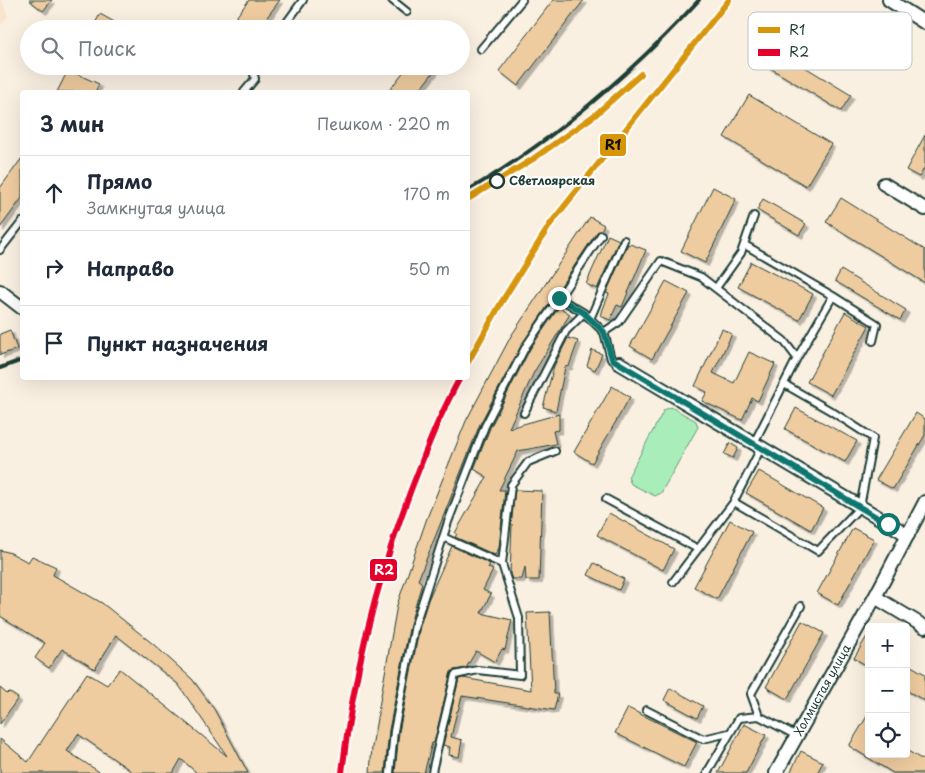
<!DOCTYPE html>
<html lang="ru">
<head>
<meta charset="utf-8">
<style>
  body { margin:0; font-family:"Playpen Sans",sans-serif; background:#f6f6f7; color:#1f2937 }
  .controls { position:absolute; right:15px; bottom:15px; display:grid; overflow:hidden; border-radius:5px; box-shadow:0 5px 20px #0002 }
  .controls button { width:45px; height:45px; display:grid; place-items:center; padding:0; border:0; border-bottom:1px solid #e0e1e3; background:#fff; color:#1f2937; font:25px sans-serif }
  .stop { position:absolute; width:15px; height:15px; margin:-11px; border:4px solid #0f766e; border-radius:50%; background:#fff }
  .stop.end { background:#0f766e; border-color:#fff; box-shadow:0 1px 5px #0008 }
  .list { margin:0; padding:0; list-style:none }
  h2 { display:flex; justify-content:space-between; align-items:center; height:65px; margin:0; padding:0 20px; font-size:21px }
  h2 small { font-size:16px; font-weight:400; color:#747a83 }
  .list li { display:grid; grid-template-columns:32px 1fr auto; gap:15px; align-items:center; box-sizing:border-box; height:75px; padding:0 20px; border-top:1px solid #e0e1e3 }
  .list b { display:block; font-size:19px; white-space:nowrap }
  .list p { margin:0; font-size:16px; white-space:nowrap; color:#747a83 }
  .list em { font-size:16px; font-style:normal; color:#747a83 }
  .icon { flex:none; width:28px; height:28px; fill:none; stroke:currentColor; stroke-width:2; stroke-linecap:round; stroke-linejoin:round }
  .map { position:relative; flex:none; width:925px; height:773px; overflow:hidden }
  .search { position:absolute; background:#fff; box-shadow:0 5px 20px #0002; left:20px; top:20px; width:450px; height:55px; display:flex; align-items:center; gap:12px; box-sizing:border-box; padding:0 18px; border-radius:28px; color:#747a83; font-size:19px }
  .panel { position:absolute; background:#fff; box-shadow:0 5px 20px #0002; left:20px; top:90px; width:450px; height:290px; border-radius:5px }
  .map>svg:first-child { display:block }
  .built { fill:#f7e5ce }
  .green { fill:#a9eeba; stroke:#649677 }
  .building { fill:#efcca0; stroke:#1f3d34; filter:url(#shadow) }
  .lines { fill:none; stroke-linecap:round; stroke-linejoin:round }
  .lane-casing { stroke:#1f3d34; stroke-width:10 }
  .street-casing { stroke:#1f3d34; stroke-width:16 }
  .lane { stroke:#fff; stroke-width:6 }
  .street { stroke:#fff; stroke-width:12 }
  .rail { stroke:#1f3d34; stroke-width:4 }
  .rail-1-casing { stroke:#fff; stroke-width:10 }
  .rail-2-casing { stroke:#fff; stroke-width:10 }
  .rail-1 { stroke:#d79608; stroke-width:6 }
  .rail-2 { stroke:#e4002b; stroke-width:6 }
  .route { stroke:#0f766e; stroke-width:6 }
  .stop-dot { fill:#fff; stroke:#1f3d34; stroke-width:2.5 }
  .labels { text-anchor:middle; stroke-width:4; stroke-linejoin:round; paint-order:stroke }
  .stop-label { font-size:12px; font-weight:bold; fill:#1f3d34; stroke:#fff; text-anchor:start }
  .street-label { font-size:12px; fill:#1f3d34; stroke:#fff }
  .key { fill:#fff; stroke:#bcc5c2; stroke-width:1 }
  .key-label { font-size:14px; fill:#1f3d34 }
  .line-badge { stroke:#fff; stroke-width:2 }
  .badge-label { font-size:14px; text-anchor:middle; font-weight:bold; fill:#fff }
  .pale-badge-label { font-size:14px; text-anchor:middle; font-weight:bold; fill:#111 }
</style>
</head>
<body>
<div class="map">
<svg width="925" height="773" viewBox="0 0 925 773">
  <defs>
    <filter id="shadow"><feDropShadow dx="3.5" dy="3.5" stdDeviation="0" flood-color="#0004"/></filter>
  </defs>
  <rect width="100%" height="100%" fill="#faf0e2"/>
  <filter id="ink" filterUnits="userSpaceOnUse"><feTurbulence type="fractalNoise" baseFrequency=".02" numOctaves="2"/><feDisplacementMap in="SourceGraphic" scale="10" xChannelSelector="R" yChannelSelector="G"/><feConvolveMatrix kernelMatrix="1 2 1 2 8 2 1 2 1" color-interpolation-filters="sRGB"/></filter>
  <g filter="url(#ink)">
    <path class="built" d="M0,0h2l6,16 -8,10z"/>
    <path class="green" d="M671,407l25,14 2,6 -37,66 -6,3 -24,-12 -3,-7 36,-67z"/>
    <path class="building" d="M29,0h23l-9,11z
      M249,0h31l-22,29h-31z
      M553,0h31l-66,86 -19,-15z
      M100,14l27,15h-35z
      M767,44l84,51 -10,16 -84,-51z
      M408,66h30l-20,26h-30z
      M68,70l31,14 -4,8h-38z
      M749,95l82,49 -25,42 -82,-49z
      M925,135v32l-6,10 -13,-7z
      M22,158v40l-22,30v-40z
      M713,187l23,12 -31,64 -24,-12z
      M841,198l84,52v33l-99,-61z
      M763,199l43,25 -7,11 -42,-25z
      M590,217l14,8 -3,5 -4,2 -75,112 -42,80 -62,156 4,3 -12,41 -21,106 -4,43h-15l2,-26 25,-142 30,-87 39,-97 45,-85z
      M608,235l11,5 -22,49 -11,-5z
      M628,244l2,1v-1l16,6 -24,57 -5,-2 -7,15 -9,-4 2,-7 6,-15 -3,-1z
      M751,262l62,32 -14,26 -61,-33z
      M841,270l65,40 -6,10 -65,-39z
      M666,281l23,12 -37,66 -22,-13z
      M559,307l11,7 -36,58 -25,56 50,-14v16l-6,1 3,13 -38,7 -19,39h6l-6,58 -4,7 -40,-18 2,-3 -2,-1 32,-56 -13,-8 16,-41 40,-79z
      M845,312l24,14 -38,69 -24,-13z
      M722,329l10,5 -19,39 21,10 15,-31 26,12 -17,37 -6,-3 -10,22 -40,-19 5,-9 -12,-6z
      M10,330l7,19 -17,6v-21z
      M568,338l10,3 -9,25 -4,1 -9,44 -13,-4 11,-41z
      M592,350l10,4 -7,16 -8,-4z
      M612,386l18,11 -38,66 -18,-11z
      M796,408l61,33 -12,21 -60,-33z
      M916,413l9,6v16l-32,54 -17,-9z
      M730,443l8,5 -5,10 -9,-4z
      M759,471l64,37 -12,22 -65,-37z
      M515,490l27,1 -3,89h-13l-1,-13 -3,12h-10l-2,-5 2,-50 -1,1z
      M609,513l65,36 -11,21 -66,-35z
      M730,520l22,12 -35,67 -23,-12z
      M853,528l21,11 -36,66 -21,-12z
      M452,546l38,18 -2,4 5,2 -10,20 8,4 -10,19 31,7 -7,30 -3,-1 -7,13 -19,-11 -10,17 -12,2 -3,2 -17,71h-2l-8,30h-29l4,-41 21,-106 8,-26z
      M0,550l11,3 17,9 4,-6 24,11 -3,8 49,28 51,41 39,35 22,30 34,64h-51l-16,-14 -8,14h-39l-56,-39 -11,17 34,22h-101v-34l28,23 59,-89 20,12 13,-16 107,87 -49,-72 -62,-49 -21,34 -33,-20 -13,19 -14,-10 10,-15 -45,-27z
      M594,563l30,16 -5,11 -31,-15z
      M550,612l4,82h4l-4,16 -92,-14 -4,15h-1l-6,26 11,3 -3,17 -10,-2 1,-8 -7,-2 16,-66 4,-1 68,12 -4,-77z
      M802,621l22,12 -37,66 -21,-12z
      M869,633v34l-15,-9z
      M906,663l19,11v27l-19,-11z
      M0,688l7,6 2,-2 9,6 -18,26z
      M670,688l33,18 -6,12 -33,-18z
      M628,708l69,34 -13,25 -69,-34z
      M869,713v41h37v-4l19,11v12h-32l-44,-27z
      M744,724l22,11 -20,38h-28z
      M801,751l22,11 -6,11h-27z"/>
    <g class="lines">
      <defs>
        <path id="lane" d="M392,0l15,12
          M282,29l21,-29
          M481,49l41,-49
          M244,92l11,-13 -2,-10 2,-3
          M745,245l88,51 44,28 -4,17
          M0,250l22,-28
          M716,288l25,-35 13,-37
          M559,298l42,-63
          M590,319l34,-79
          M604,332l15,-10 42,-61 40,16 83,64 13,17
          M524,413l42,-82 18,-18
          M754,443l43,-85 36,-62
          M606,499l92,50
          M734,502l84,49 42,-44 13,-69 -42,-27 -47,-27
          M502,564l9,-79 17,-23 27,-11
          M673,582l60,-79 28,-55
          M646,710l57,29 26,-6
          M759,716l38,20
          M390,773l4,-42 21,-106 33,-103 37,-96 41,-80 33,-48 25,15 20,19 7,27 8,4
          M432,773l1,-6 22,-92 23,-5 42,5 -1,-57 -17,-54 -59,-27
          M707,773l32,-55 20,-2 -8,-22 50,-88"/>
        <g id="street">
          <path d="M889,0l36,23"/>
          <path d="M884,184l41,25"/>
          <path d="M0,291l22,17"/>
          <path d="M619,363l289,172"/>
          <path d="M875,597l50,30"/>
          <path id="s1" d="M776,773l99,-176 50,-95"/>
        </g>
      </defs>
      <use href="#lane" class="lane-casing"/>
      <use href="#street" class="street-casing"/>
      <use href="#lane" class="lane"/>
      <use href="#street" class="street"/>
      <path class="rail" d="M628,128l101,-128
        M468,190c28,-15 56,-35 82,-54 54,-41 103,-86 149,-136
        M0,368l22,-8"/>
      <defs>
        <path id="rail-1" d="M468,199l65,-40 62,-44 46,-41
          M468,362l33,-59 50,-80 178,-223"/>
        <path id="rail-2" d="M342,773c12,-106 39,-210 79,-309 5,-14 11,-28 17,-42 7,-15 14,-30 22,-44"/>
      </defs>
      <use href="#rail-1" class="rail-1-casing"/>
      <use href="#rail-2" class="rail-2-casing"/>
      <use href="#rail-1" class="rail-1"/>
      <use href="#rail-2" class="rail-2"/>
    </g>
  </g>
  <g class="lines" filter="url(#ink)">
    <path class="route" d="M559,298l25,15 20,19 8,27 276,165"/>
  </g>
  <circle class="stop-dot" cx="497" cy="181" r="7"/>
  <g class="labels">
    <g class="stop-label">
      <text x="509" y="185">Светлоярская</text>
    </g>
    <g class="street-label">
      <text dy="4" stroke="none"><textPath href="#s1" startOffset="95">Холмистая улица</textPath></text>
    </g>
  </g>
  <rect x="748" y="12" width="164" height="58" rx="8" class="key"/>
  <rect x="758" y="27" width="22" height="6" fill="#d79608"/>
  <rect x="758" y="49" width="22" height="7" fill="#e4002b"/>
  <g class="key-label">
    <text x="789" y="35">R1</text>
    <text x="789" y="57">R2</text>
  </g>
  <g class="line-badge">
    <rect x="599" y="133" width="28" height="24" rx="5" fill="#d79608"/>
    <rect x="369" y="558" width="29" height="24" rx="5" fill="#e4002b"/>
  </g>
  <g class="badge-label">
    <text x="384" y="575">R2</text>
  </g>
  <g class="pale-badge-label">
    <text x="613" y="150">R1</text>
  </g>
</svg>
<div class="controls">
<button>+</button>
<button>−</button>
<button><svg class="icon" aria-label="locate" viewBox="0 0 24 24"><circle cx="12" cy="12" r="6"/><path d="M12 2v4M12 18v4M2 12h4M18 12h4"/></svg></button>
</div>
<div class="stop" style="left:888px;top:524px"></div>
<div class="stop end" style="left:559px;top:298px"></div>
<div class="search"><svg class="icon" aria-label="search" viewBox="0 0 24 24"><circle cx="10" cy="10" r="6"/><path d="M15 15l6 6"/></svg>Поиск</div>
<section class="panel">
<h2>3 мин<small>Пешком · 220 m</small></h2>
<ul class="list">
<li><svg class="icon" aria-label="ahead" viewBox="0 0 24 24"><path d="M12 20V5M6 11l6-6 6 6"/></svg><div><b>Прямо</b><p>Замкнутая улица</p></div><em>170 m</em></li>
<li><svg class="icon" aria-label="right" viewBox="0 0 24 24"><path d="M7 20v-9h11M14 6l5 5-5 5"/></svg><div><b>Направо</b></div><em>50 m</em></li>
<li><svg class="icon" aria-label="arrive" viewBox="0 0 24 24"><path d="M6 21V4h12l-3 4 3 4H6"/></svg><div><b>Пункт назначения</b></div></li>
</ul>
</section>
</div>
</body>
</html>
